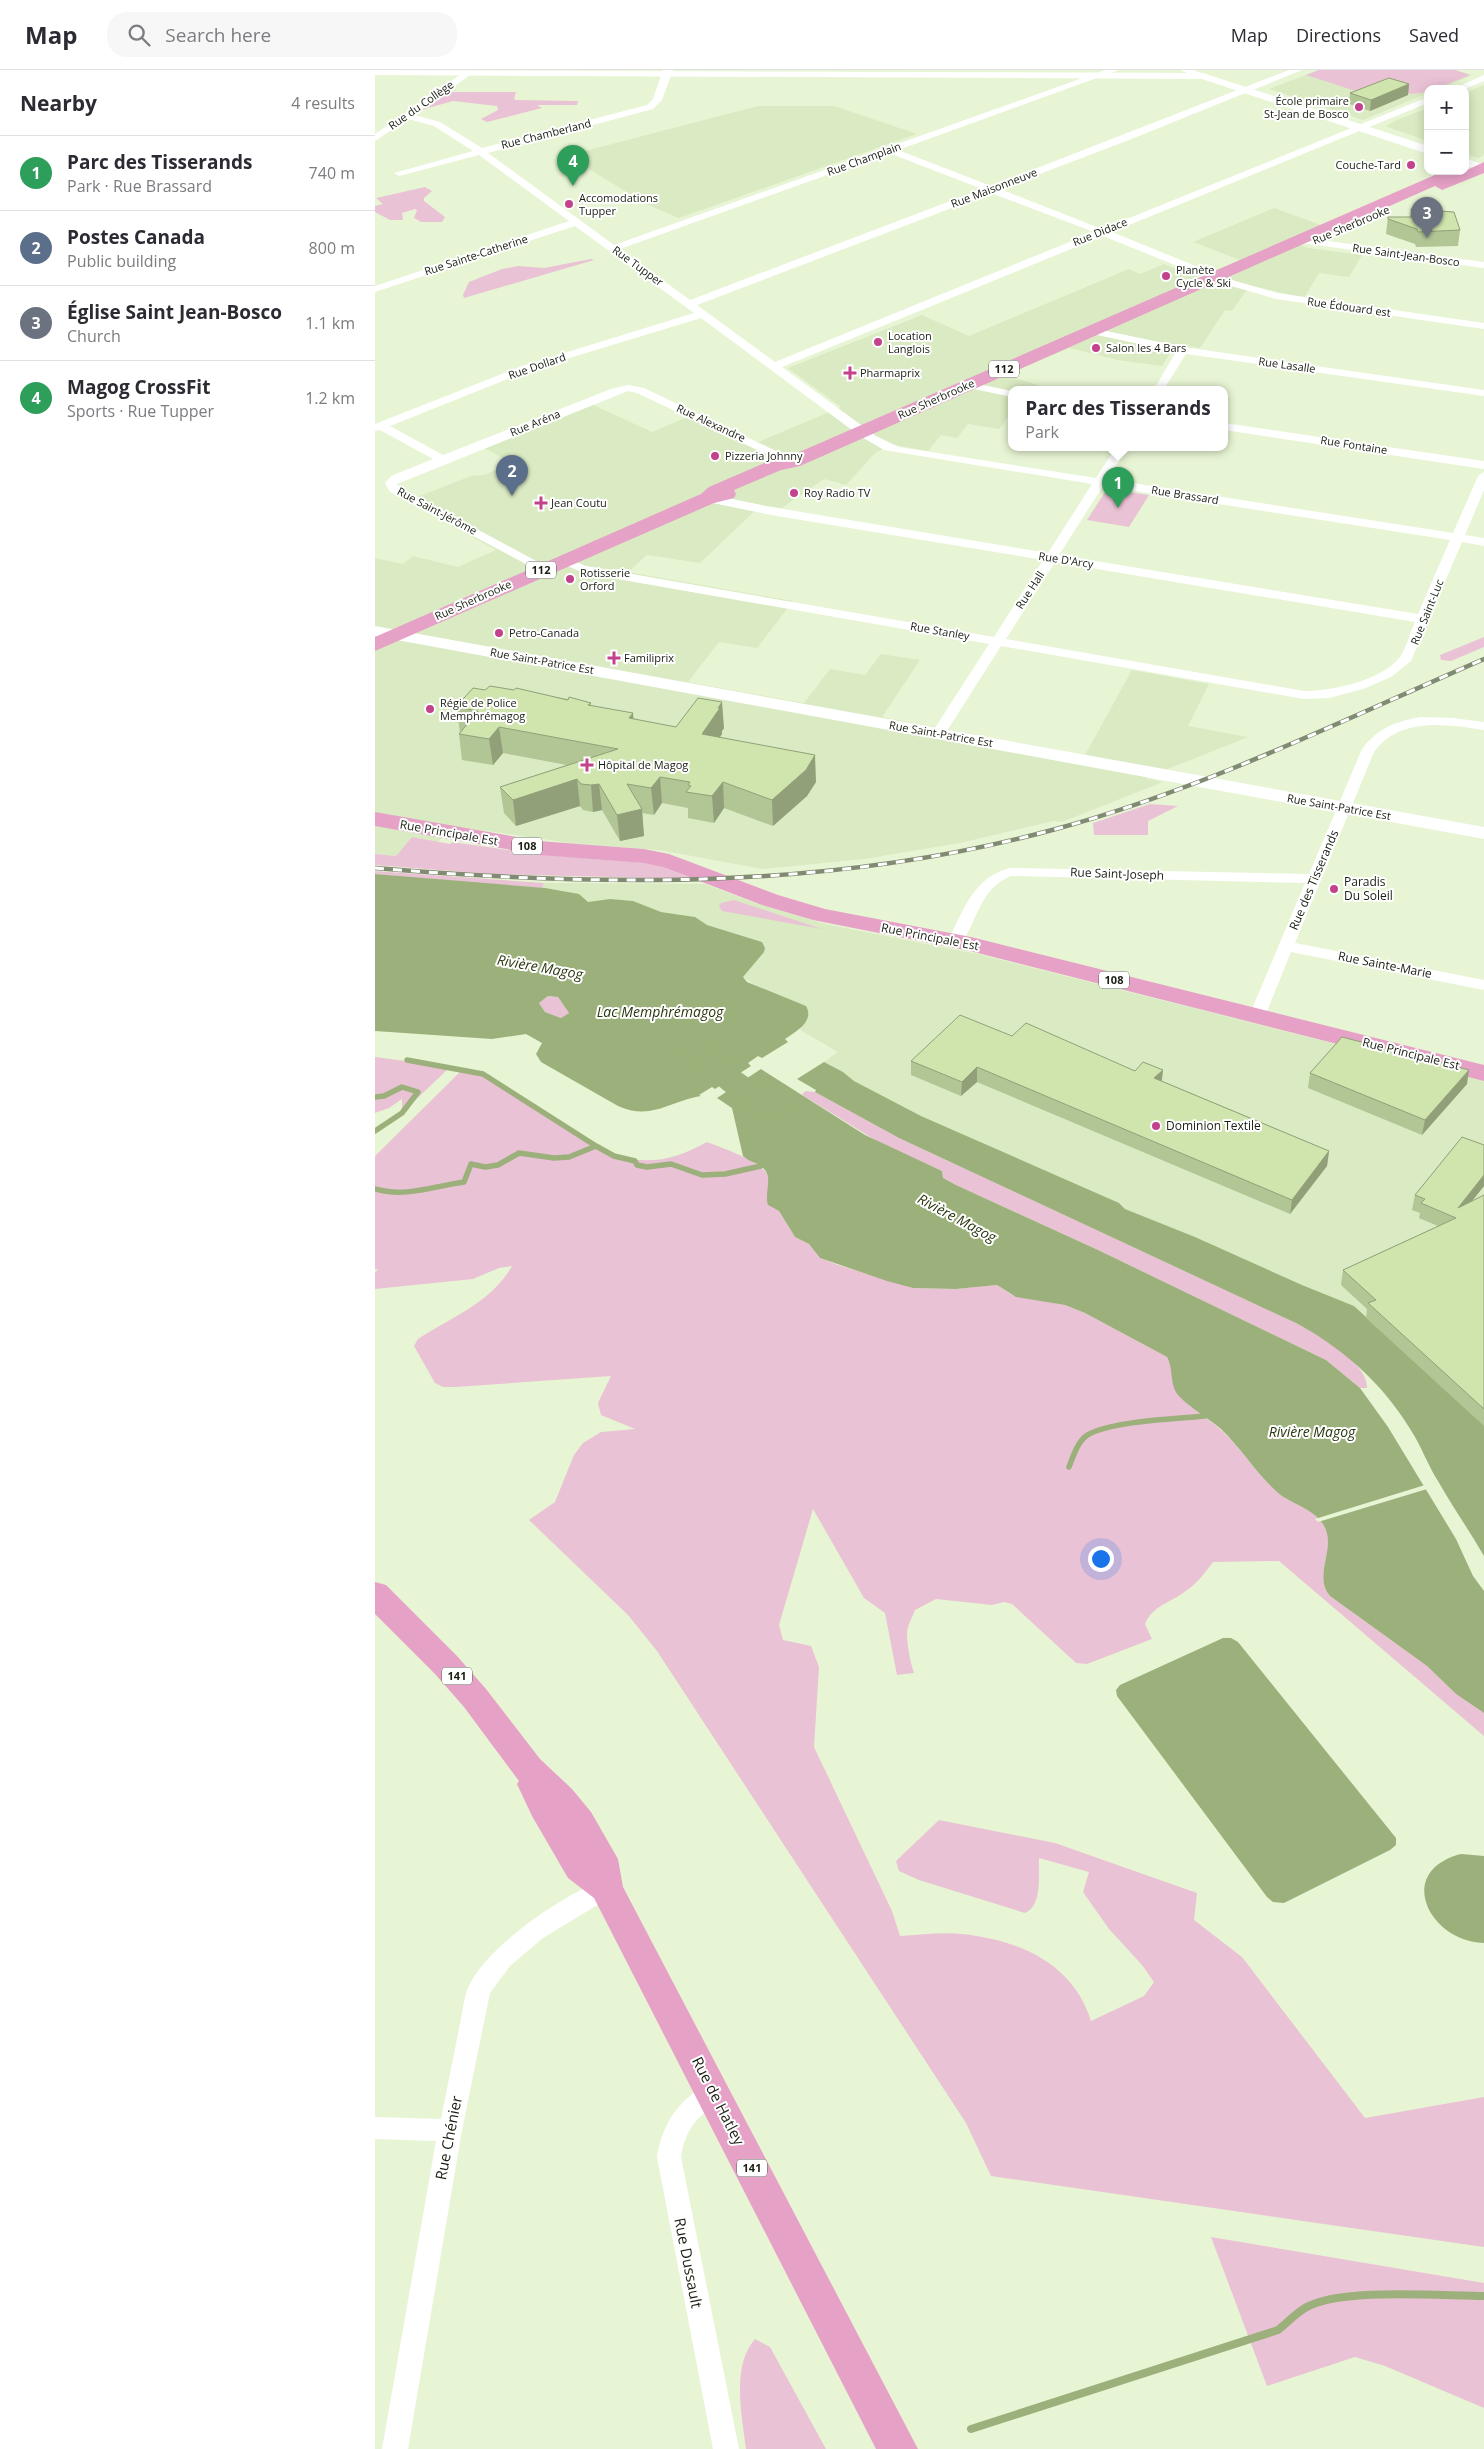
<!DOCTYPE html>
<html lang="en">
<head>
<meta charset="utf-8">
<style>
  body { margin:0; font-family:"Open Sans",sans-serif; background:#f7f7f7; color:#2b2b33 }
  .controls { position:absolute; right:15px; top:15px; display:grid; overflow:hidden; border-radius:10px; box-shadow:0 2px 12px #0003 }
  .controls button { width:45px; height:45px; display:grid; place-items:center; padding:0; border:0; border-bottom:1px solid #e1e1e2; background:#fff; color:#2b2b33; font:25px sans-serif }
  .you { position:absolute; left:725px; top:1488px; width:18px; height:18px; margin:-12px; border:4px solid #fff; border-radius:50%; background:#1a73e8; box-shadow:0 0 0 8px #1a73e833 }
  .badge { display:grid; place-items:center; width:32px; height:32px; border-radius:50%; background:#111827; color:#fff; font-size:16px; font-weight:700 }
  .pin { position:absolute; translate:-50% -41px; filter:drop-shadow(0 1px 2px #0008) }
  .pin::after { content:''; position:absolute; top:26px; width:18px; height:15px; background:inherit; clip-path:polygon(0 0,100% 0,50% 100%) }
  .popup { position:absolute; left:633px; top:316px; width:220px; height:65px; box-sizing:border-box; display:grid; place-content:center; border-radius:10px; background:#fff; filter:drop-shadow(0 1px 4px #0005); font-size:16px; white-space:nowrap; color:#7c7c81 }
  .popup b { font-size:19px; color:#2b2b33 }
  .popup::after { content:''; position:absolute; left:50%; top:100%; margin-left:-10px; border:10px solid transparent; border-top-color:#fff }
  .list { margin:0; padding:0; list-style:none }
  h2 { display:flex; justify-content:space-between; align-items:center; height:65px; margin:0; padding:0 20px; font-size:21px }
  h2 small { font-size:16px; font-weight:400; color:#7c7c81 }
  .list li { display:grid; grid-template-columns:32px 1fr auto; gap:15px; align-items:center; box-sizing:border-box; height:75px; padding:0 20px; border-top:1px solid #e1e1e2 }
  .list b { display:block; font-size:19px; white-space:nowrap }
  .list p { margin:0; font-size:16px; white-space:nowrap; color:#7c7c81 }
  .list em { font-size:16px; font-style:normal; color:#7c7c81 }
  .icon { flex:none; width:28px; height:28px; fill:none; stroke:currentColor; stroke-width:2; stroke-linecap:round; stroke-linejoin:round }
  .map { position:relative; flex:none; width:1109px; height:2379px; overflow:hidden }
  header { display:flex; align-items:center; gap:30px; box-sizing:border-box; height:70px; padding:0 25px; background:#fff; border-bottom:1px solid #e1e1e2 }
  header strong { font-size:24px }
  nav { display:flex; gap:28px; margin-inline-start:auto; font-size:18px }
  .search { width:350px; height:45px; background:#f7f7f7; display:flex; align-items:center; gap:12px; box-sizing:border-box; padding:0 18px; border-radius:20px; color:#7c7c81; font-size:19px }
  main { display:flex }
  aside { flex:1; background:#fff }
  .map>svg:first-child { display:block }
  .built { fill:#daeac2 }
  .green { fill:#eac2d5 }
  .water { fill:#9bb07a; fill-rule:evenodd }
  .pier { fill:#e8f5d4 }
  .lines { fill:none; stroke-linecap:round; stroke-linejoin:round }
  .stream-far1 { stroke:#9bb07a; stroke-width:5.5 }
  .stream { stroke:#9bb07a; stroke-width:8 }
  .river { fill:#9bb07a; fill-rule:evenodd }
  .minor { fill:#fff; fill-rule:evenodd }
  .tertiary { fill:#fff; fill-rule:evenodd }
  .primary { fill:#e6a1c7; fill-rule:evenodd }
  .rail-casing { stroke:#818a73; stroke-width:4.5 }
  .rail { stroke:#fff; stroke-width:3; stroke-dasharray:9; stroke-linecap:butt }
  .wall { fill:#b2c595 }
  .shaded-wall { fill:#91a079 }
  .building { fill:#cfe5ad; stroke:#91a079 }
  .poi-dot { fill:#c2428c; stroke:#fff; stroke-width:2 }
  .labels { text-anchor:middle; stroke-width:4; stroke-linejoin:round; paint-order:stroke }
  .far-poi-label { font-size:11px; fill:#191e12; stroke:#fff; text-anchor:start }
  .far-street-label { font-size:11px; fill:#191e12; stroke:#fff }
  .shield { fill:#fff; stroke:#5e6259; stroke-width:1 }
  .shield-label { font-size:11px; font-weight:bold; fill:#191e12 }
  .street-label { font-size:12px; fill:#191e12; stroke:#fff }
  .poi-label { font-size:12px; fill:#191e12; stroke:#fff; text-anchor:start }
  .water-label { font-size:14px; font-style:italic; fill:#29360e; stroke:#fff }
  .near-street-label { font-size:15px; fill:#191e12; stroke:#fff }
</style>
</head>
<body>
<header>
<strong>Map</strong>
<div class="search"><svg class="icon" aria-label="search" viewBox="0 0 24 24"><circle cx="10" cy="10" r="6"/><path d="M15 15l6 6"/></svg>Search here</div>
<nav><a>Map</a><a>Directions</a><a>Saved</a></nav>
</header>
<main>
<aside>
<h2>Nearby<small>4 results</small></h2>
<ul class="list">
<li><span class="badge" style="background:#2e9e5b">1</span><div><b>Parc des Tisserands</b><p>Park · Rue Brassard</p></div><em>740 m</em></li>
<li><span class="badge" style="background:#5c6f8a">2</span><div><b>Postes Canada</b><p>Public building</p></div><em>800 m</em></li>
<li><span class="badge" style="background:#6b7280">3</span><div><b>Église Saint Jean-Bosco</b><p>Church</p></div><em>1.1 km</em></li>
<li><span class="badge" style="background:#2e9e5b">4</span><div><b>Magog CrossFit</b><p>Sports · Rue Tupper</p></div><em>1.2 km</em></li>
</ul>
</aside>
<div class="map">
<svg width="1109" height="2379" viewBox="0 0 1109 2379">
  <rect width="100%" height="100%" fill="#e8f5d4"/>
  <path class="built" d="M944,0h136l17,5 -33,14h-11v4l-65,27 -94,-31z
    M1109,15v70l-6,3 -13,-4v-61z
    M383,36h76l83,28 -238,84 -31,-13 -64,-39 -6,2 -16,-11z
    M1053,38v33l-43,-15 12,-6z
    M899,138l47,17 -34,15 21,8 54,7 -13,22 -30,-4 -15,25 -47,-11 -12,5 -13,19 -7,-1 -25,38 -24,-4 -14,22 -44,-6 -49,-12 -63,27 44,14h-38v18l-3,3 3,2 -13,17 -31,-5 -11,14 -16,-3 -13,16 -34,-6 -18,7 -30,33 -22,-6 -42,29 -21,-3 -61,58 -53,-8 -19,17 165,29 -36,47 -38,-6 -31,40 116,21 26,-34 35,6 16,-21 39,6 -38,57 203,38 47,-85 77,14 -21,42 60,11 -103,41 18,4 -101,40 -9,-1 -93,22 -96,16 -101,10 -104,-19 -89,-7 -118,-17 -14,16 -26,-5 -16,19 -21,-2v-296l28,6 10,-8 45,11 38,-17 -89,-49 64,-25 13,-1 28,-12 -28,-15 107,-44 61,28 35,-15 62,29 92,-39 -53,-39 134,-53 47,21 160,-67 11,5 24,-10 35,14 41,-18 -47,-18z
    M169,813l161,1 47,18 73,22 152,30 507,127v344l-130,-119 -52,-21 -107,-48 -70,-28 -7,-6 -197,-87 -67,-35 -11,-9 -19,-10 14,-10 -38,-22 7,-10 -64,-43 19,-35 -55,-17 -12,-8 -34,-5 -28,-11 -14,-1 -31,2 -6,-5 -40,-9z"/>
  <path class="green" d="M944,0h136l15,5 -35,14h-7v3l-17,2 -20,-6 -29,5 -56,-18z
    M73,22h68l-2,7 2,1 62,1 -1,4h-40l5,3 -55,14 -6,-3 17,-9 -1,-4 -44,-5 -32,9z
    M50,117l7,4 -8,7v3l21,16 -3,5h-21l-7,-4 3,-8 -2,-1 -13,4 1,7h-13l-15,-8v-6l8,-2 -7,-6z
    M216,189l3,1 -130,38 -1,-3 6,-13 33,-13 16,-3 26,2z
    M732,419l42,6 -20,32 -42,-7z
    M1109,567v10l-33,14 -10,-1 -1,-5z
    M775,734l28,2 -30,15v14h-54l-1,-12z
    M37,767l38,7 2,-2 92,13 103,8 14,3 32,13 -203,-5 -115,-9v-11l21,2z
    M0,801l169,12 -2,5c-56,-4 -111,-9 -167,-14z
    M359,830l88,29 -100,-18 -3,-5 2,-3z
    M173,926l10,1 11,16 -8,5 -16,-6 -6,-9z
    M0,987l75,10 -48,46v-14l-13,9 -14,5z
    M88,999l20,5 131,82c37,9 60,4 93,-14 13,5 59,21 61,35 1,7 -1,19 0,28l11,6 16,26 14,7 11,14 18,7 75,23 43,1 41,-4 15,10 53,10 20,8 82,44c7,12 4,28 13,39 10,13 28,22 41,34 20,18 35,43 56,62 13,12 36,16 46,32 15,23 -11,51 7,72l97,70 29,28 28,19v23l-205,-175 -66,1c-9,12 -17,23 -30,31 -16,11 -30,13 -38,31l7,15 -65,25 -11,-1 -64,-59 -8,-2 -12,3 -56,-6 -21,11c-2,6 -8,16 -8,23 0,12 3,28 7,40l-17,2 -12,-62 -21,-15 -51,-89 -34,116 4,15 28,6 8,21 -5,80 78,164 8,25c20,-1 42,-4 62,-2 57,6 111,29 129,87l53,-25 10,-14 -12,-17 -33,-36 -26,-37 6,-20 -50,-14c-1,17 4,47 -14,55l-106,-33 -20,-9 -3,-10 43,-41 116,23 142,50 -3,27 48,37 123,161 119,-21v150l-493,-71 -25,-53 -309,-472 -29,-36 -99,-95 26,-18 19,-47 9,-12 18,-11 34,-3 -34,-14 -3,-12 13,-27 -155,11h-13l-8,-4 -21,-37 4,-7c34,-22 74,-37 94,-73l-13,2 -26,11 -98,10v-17l3,-2 -3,-1v-113z
    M431,1021l9,1 84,46 399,186c20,11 71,39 69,64h-7l-34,-28 -228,-110 -142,-65 -13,-7 -1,-7 -62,-28 -76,-47 -2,-2z
    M836,2167l273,46v125l-99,-42 -30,-9 -88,29z
    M380,2269l15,8 56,102h-80c-4,-33 -15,-83 9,-110z"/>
  <path class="water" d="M0,804l170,14 34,6 9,8 22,-3 23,2 28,11 34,5 12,8 55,17 3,6 -1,4 -21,25 4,5 59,24c9,16 -11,26 -21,33l3,3 -26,16 -4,-2 -10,7 3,3 -36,23 -3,-2 -13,8 2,1c-31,5 -50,25 -83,10l-77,-44 -5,-8 6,-11 -16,-9 -34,5 -117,-8zM173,926l10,1 11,16 -8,5 -16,-6 -6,-9z
    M449,992l19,10 11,9 67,35 198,87 6,6 70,28 107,48 52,21 130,119v131c-15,-26 -32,-50 -46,-75 -9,-14 -15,-30 -23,-44 -28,-49 -68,-86 -117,-113l-399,-186 -84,-46 1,-2 -19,-11z
    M386,999l104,66 77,36 1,7 13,7 142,65 228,110 34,28 28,39 68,112 17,37 11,15v122l-28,-19 -29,-28 -97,-70c-18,-21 8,-49 -7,-72 -10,-16 -33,-20 -46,-32 -21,-19 -36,-44 -56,-63 -13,-11 -30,-20 -42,-33 -10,-11 -5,-26 -12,-39l-82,-44 -20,-8 -49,-8 -19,-12 -41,4 -43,-1 -26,-7 -67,-23 -11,-14 -14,-7 -16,-26 -11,-6c-4,-12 5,-27 -4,-36 -5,-6 -15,-7 -21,-13l-11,-48 -15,-10z
    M848,1568h8l7,4 158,196v7l-6,5 -106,53 -11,-1 -6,-5 -150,-201 -1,-6 4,-5z
    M1086,1784l23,2v87c-55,-1 -90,-72 -23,-89z"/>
  <path class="pier" d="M1050,1415l2,4 -109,33 -3,-3z"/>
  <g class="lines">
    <path class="stream-far1" d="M32,990l76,14 113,72 18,10 21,5 2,4 10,2 24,-3 31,11 23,-1 36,-8
      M0,1027l9,-1 18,-9 16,5 -16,21 -27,18
      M0,1119c29,9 60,-3 89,-7l7,-18 14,3 13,-2 21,-12 35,5 15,-1 27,-11
      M694,1397c4,-10 8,-24 17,-31 21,-15 91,-17 119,-20"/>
    <path class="stream" d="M596,2359l307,-99c9,-7 17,-16 27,-22 35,-21 136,-12 179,-12"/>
    <path class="river" d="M322,972l11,2 27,24 49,35 4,7 -4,7c-7,2 -12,3 -19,1 -17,-6 -73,-52 -83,-67l4,-7z"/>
    <path class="minor" d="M92,0l3,1v4l-56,40 26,7 42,26 165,-43 6,-6 10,-29h10l-11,30 -9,9 -165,44 126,92 491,-175h14l-221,80 93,36 298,-116h13l-173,70 -129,49 102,40 326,-132v6l-316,129 113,46 52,15 207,30v6l-208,-30 -59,-17 -114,-46 -321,131 94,69 23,11 197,31 20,-31h12l-21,32 346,54 25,-57 6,-4v18l-19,45 19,3v8l-22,-4 -51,119 -20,16 -28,12 -34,9 -25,1 -303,-53 -58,91h-10l-2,-3 58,-90 -406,-71 -26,-12 6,-4 23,9 408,71 49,-77 -272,-45 -63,-13 -6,-4 6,-4 63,13 277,46 44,-69 -208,-34 -24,-14 -159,-118 -171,52 -140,56 53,29 168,-66 17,-4 16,3 155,74 -6,4 -4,-1 -152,-72 -9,-2 -231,93 2,3 152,82 -2,3h-8l-151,-80 -5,-9 6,-7 42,-17 -53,-29 -5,1v-7l147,-58 172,-53 -119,-87 -200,66v-6l194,-65 -90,-66 -80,21 -5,-3 79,-22 -39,-25 -26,-7 -33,22v-7zM514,83l93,36 -292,111 -70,-51zM616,123l103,39 -319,130 -78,-57zM728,416l347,54 -32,74 -359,-59zM680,492l360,60c-5,10 -8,25 -15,35 -19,24 -68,34 -96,34l-298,-52z
      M805,0h14l14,6 -5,3z
      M1109,5v6l-19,8h-12z
      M923,167l186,25v6l-190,-26v-4z
      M717,258l91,19 301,43v6l-298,-42 -22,35h-10l22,-37 -88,-19 -1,-2z
      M593,312l44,9v6l-48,-10 -2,-2z
      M849,353l260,38v8l-260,-39z
      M1045,647l33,1 31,4v8c-39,-6 -84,-13 -110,22l-79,191 189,37v10l-193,-38 -26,64 -2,3h-12l-2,-3 56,-133 -294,-7c-31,12 -33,44 -50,68h-10l-3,-3c15,-31 26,-64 62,-73l299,6 53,-125c16,-21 33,-27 58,-32z
      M231,1809l8,2 3,7 -3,7 -71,43 -33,28 -20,27 -28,137 -54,319h-26l54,-308 -61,-2v-22l66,2c6,-30 12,-60 18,-90 3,-13 4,-28 9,-41 17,-41 97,-95 138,-109z
      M339,2012l8,3 4,8c-4,9 -10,11 -17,16 -17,13 -25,27 -28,48l58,292h-26l-56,-292c5,-34 24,-62 57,-75z"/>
    <path class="tertiary" d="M0,0l828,3 225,73v8l-226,-75 -827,-4z
      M1090,88l19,7v6l-19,-5z
      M0,556l1109,201v12l-1109,-203z"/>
    <path class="primary" d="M1109,92v11l-37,15 -5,2 -7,-4 -635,280 -19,4 -47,20 2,4 -2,4 -20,5 -339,148v-14l326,-143 8,-7 60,-26 19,-4 656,-286h21z
      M0,742l164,29 105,8 25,5 109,41 47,14 146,28 513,128v16l-514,-130 -157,-31 -51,-15 -99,-38 -19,-4 -105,-8 -164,-29z
      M0,1512l11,3 71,71 29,33 54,70 32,30 19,23 27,47 5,28 295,562h-42l-282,-551 -26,-20 -36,-62 -15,-32 2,-3 -55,-74 -29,-33 -60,-60z"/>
    <defs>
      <path id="rail" d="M0,798c229,19 458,22 681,-39 148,-40 287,-109 428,-170"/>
    </defs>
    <use href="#rail" class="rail-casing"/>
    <use href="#rail" class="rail"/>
  </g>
  <path class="wall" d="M1034,14l-1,11 -38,16 -21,-7 1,-11z
    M1036,139l49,21 -2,16 -42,1 -1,-3 -29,-10 2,-17h22z
    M110,620h29l77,13v3l42,7v6l43,8 48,1 -2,3v3l-2,3 96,45 -9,14 -34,30 -49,-18 -10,15 -26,-5v-10l-26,-5 -8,12 -12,-2 2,23 -24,5 -18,-31 -9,2 -10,-2 -3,-4 -64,20 -12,-13 -4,-26 67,-22 -64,-12 -10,12 -31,-5 -3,-26 1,-2 -4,-25z
    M637,966l123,35 28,-1 -1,11 167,70 -2,15 -37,48 -313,-132 -16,14 -50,-21v-14z
    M935,1003l157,11 -45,51 -114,-47z
    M1109,1075v41l-12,15 12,-6v231l-118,-108 1,-9 -26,-24 2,-15 95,-44 -19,-8 1,-5 -8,-3 3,-15z"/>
  <path class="shaded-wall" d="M1034,14l-1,11 -38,16 1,-11z
    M347,632l2,26 -2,3v3l-19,26 -1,-26z
    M258,643l2,26 -6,-21z
    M124,657l4,26 -10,12 -4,-26z
    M440,685l1,27 -9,14 -34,30 -1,-26z
    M285,707l2,26 -8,12 -3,-27z
    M202,709l3,27 -64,20 -3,-26z
    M348,712l1,26 -10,15 -2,-27z
    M224,714l3,26 -9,2 -2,-27z
    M267,739l2,27 -24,5 -3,-26z
    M602,997v15l-16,14 1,-14z
    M788,1000l-2,14 -7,-6z
    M1094,1000l-2,14 -45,51 3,-15z
    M954,1081l-2,15 -37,48 2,-14z
    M1109,1105v11l-29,36 3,-14z"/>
  <path class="building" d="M1014,8l20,6 -38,16 -21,-7z
    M1036,139l43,3 6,18 -42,2 -1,-3 -29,-10v-2h25z
    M115,616l24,4 2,-2 52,12 1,-3 22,6 -3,2 45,8 -4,5 47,9 22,-29 24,4 -4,6h2l-18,26 113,21 -9,15 -34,30 -49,-18 -11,14 -26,-4 5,-6 -3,-1 2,-3 -30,-5 -9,11 -24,-4 15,25 -25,6 -18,-31 -8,1 -10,-1 -4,-5 -64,21 -13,-13 118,-38 -119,-22 -10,12 -30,-5 19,-23 -22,-4 17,-19 12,2z
    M585,945l52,21 14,-13 109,48 8,-9 20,8 -9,8 175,73 -37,49 -315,-133 -15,15 -51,-21z
    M967,967l127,33 -44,50 -115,-47z
    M1087,1067l22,8v30l-26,33 26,-13v214l-116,-106 8,-3 -33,-30 113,-52 -35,-15 4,-4 -10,-4z"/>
  <g class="poi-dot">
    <circle cx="984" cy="37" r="5"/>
    <circle cx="1036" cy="95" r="5"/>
    <circle cx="194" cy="134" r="5"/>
    <circle cx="791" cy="206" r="5"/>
    <circle cx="503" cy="272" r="5"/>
    <circle cx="721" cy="278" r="5"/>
    <path d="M472.5 295.5h5v5h5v5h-5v5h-5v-5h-5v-5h5z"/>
    <circle cx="340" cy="386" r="5"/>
    <circle cx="419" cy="423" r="5"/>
    <path d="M163.5 425.5h5v5h5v5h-5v5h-5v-5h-5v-5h5z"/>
    <circle cx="195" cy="509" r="5"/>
    <circle cx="124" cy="563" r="5"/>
    <path d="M236.5 580.5h5v5h5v5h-5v5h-5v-5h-5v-5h5z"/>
    <circle cx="55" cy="639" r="5"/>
    <path d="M209.5 687.5h5v5h5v5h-5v5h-5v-5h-5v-5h5z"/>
    <circle cx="959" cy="819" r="5"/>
    <circle cx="781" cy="1056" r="5"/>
  </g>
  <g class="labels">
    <g class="far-poi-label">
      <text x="974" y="35" text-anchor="end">École primaire<tspan x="974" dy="13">St-Jean de Bosco</tspan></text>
      <text x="1026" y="99" text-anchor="end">Couche-Tard</text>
      <text x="204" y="132">Accomodations<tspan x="204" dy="13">Tupper</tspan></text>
      <text x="801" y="204">Planète<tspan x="801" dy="13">Cycle &amp; Ski</tspan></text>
      <text x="513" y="270">Location<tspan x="513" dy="13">Langlois</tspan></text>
      <text x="731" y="282">Salon les 4 Bars</text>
      <text x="485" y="307">Pharmaprix</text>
      <text x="350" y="390">Pizzeria Johnny</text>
      <text x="429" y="427">Roy Radio TV</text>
      <text x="176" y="437">Jean Coutu</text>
      <text x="205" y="507">Rotisserie<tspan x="205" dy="13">Orford</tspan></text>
      <text x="134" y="567">Petro-Canada</text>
      <text x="249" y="592">Familiprix</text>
      <text x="65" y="637">Régie de Police<tspan x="65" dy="13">Memphrémagog</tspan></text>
      <text x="223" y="699">Hôpital de Magog</text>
    </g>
    <g class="far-street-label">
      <text transform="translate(46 35) rotate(-35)" y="4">Rue du Collège</text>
      <text transform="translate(171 64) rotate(-14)" y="4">Rue Chamberland</text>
      <text transform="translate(489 89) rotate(-20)" y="4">Rue Champlain</text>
      <text transform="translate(619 118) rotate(-21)" y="4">Rue Maisonneuve</text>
      <text transform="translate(976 155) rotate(-23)" y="4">Rue Sherbrooke</text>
      <text transform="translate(725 162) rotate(-22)" y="4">Rue Didace</text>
      <text transform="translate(101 185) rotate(-18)" y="4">Rue Sainte-Catherine</text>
      <text transform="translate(1031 185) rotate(8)" y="4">Rue Saint-Jean-Bosco</text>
      <text transform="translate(263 196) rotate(36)" y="4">Rue Tupper</text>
      <text transform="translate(974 237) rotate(8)" y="4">Rue Édouard est</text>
      <text transform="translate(912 295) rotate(8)" y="4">Rue Lasalle</text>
      <text transform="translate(162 296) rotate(-19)" y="4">Rue Dollard</text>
      <text transform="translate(561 329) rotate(-24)" y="4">Rue Sherbrooke</text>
      <text transform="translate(160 353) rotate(-22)" y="4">Rue Aréna</text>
      <text transform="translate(336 353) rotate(25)" y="4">Rue Alexandre</text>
      <text transform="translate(979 375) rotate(9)" y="4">Rue Fontaine</text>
      <text transform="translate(810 425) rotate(9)" y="4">Rue Brassard</text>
      <text transform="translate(62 441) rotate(28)" y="4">Rue Saint-Jérôme</text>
      <text transform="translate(691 490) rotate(9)" y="4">Rue D'Arcy</text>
      <text transform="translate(655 520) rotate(-57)" y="4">Rue Hall</text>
      <text transform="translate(98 530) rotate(-24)" y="4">Rue Sherbrooke</text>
      <text transform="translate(1052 542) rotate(-68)" y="4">Rue Saint-Luc</text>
      <text transform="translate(565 561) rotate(10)" y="4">Rue Stanley</text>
      <text transform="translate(167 591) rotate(10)" y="4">Rue Saint-Patrice Est</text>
      <text transform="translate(566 664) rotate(10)" y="4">Rue Saint-Patrice Est</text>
      <text transform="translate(964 737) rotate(10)" y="4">Rue Saint-Patrice Est</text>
    </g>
    <g class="shield">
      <rect x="614" y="290.5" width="30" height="17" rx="4"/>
      <rect x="151" y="491.5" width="30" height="17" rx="4"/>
      <rect x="137" y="767.5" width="30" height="17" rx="4"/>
      <rect x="724" y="901.5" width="30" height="17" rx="4"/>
      <rect x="67" y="1597.5" width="30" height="17" rx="4"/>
      <rect x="362" y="2089.5" width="30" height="17" rx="4"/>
    </g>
    <g class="shield-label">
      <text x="629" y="303">112</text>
      <text x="166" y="504">112</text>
      <text x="152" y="780">108</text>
      <text x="739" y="914">108</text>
      <text x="82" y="1610">141</text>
      <text x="377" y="2102">141</text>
    </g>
    <g class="street-label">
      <text transform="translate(74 763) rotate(10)" y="4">Rue Principale Est</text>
      <text transform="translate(742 804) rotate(2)" y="4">Rue Saint-Joseph</text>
      <text transform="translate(939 810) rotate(-67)" y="4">Rue des Tisserands</text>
      <text transform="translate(555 867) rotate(11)" y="4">Rue Principale Est</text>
      <text transform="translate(1010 895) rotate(11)" y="4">Rue Sainte-Marie</text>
      <text transform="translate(1036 984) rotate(14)" y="4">Rue Principale Est</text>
    </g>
    <g class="poi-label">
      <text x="969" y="816">Paradis<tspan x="969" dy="14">Du Soleil</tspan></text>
      <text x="791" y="1060">Dominion Textile</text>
    </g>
    <g class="water-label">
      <text transform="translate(165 897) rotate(10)" y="5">Rivière Magog</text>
      <text x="285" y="947">Lac Memphrémagog</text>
      <text transform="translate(582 1148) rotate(28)" y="5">Rivière Magog</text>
      <text x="937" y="1367">Rivière Magog</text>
    </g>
    <g class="near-street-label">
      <text transform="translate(343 2031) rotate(63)" y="5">Rue de Hatley</text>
      <text transform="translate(74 2068) rotate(-79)" y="5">Rue Chénier</text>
      <text transform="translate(313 2193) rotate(79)" y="5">Rue Dussault</text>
    </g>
  </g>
</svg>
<div class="controls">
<button>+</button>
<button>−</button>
</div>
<div class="you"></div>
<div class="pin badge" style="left:743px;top:438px;background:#2e9e5b">1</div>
<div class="popup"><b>Parc des Tisserands</b>Park</div>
<div class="pin badge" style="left:137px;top:426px;background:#5c6f8a">2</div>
<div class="pin badge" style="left:1052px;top:168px;background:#6b7280">3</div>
<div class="pin badge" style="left:198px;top:116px;background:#2e9e5b">4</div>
</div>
</main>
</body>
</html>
